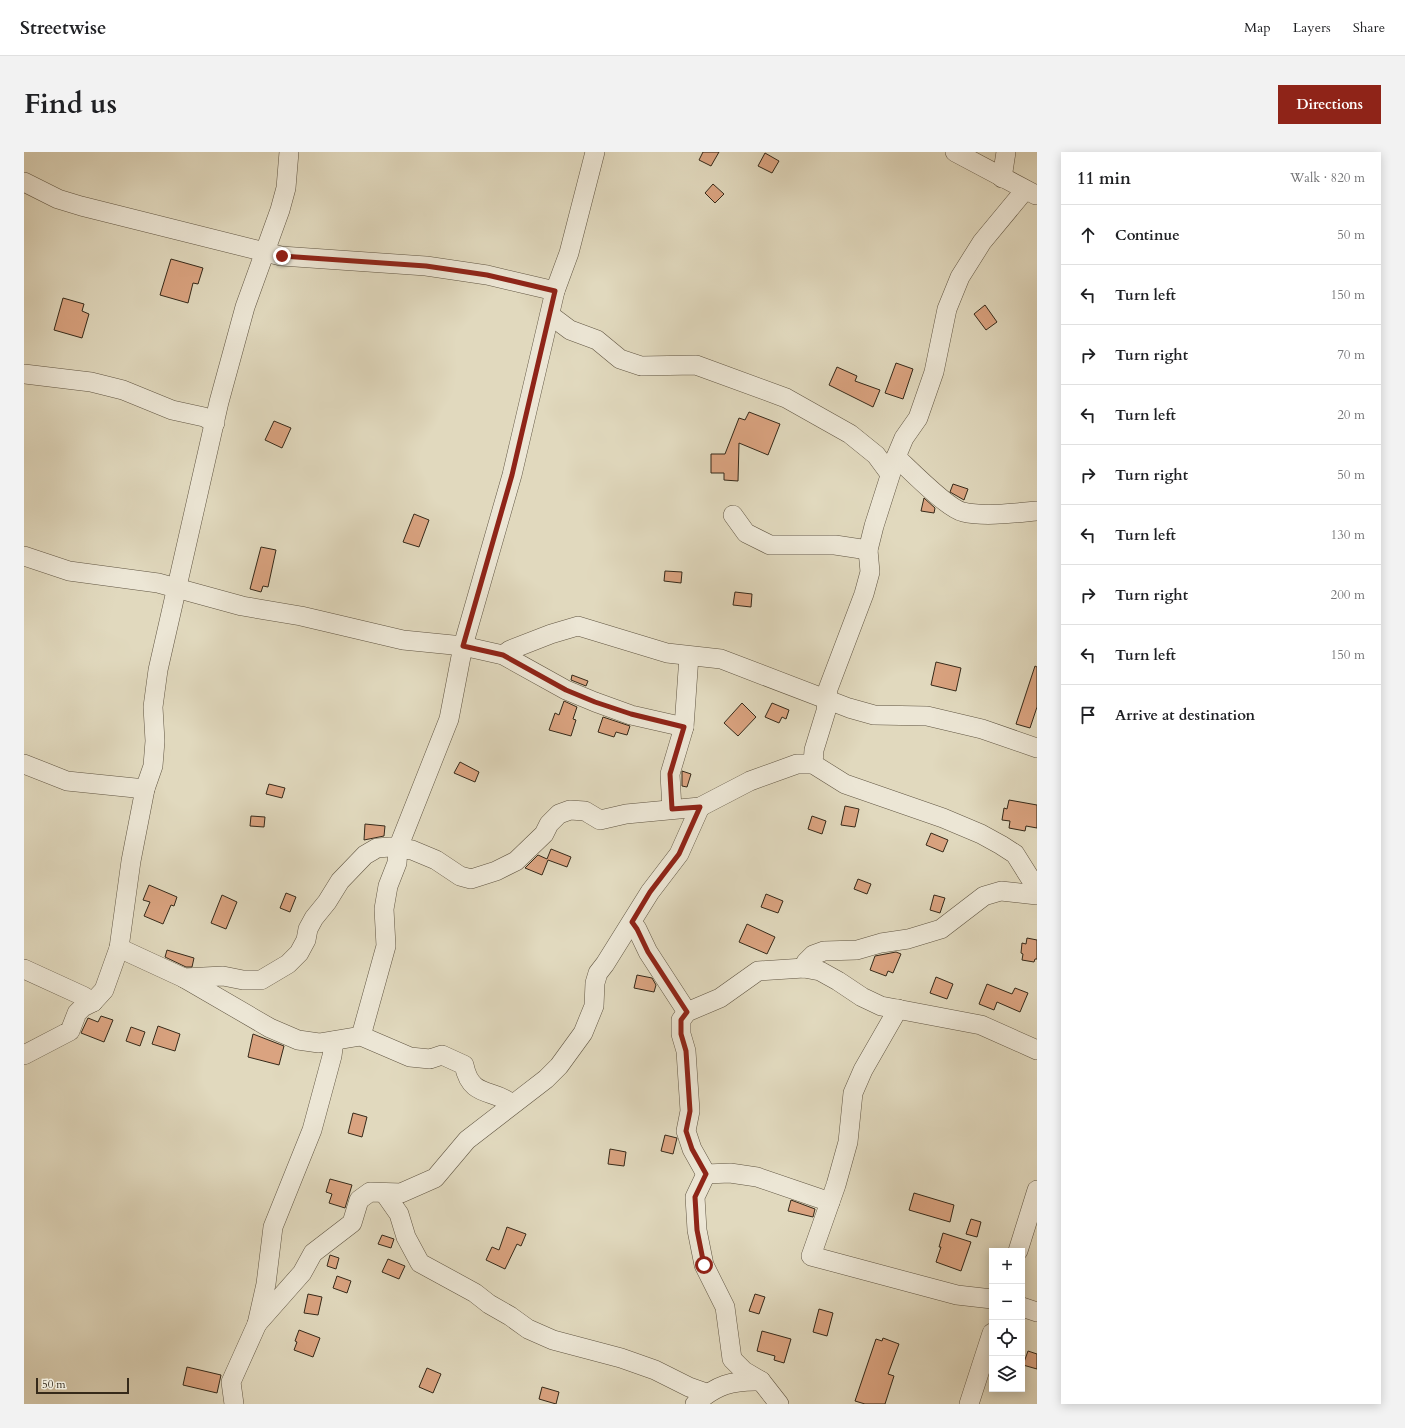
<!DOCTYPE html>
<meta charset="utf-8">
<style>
:root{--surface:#fff;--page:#f2f2f2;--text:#202124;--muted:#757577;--line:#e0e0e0;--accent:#8f2418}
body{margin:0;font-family:Cardo,serif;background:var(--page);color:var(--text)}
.controls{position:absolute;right:12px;bottom:12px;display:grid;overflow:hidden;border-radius:0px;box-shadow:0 2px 10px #0003}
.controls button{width:36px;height:36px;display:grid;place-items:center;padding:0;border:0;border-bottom:1px solid var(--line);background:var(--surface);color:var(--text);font:20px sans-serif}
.scale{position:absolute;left:12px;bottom:10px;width:93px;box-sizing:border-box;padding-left:4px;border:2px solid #352919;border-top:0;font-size:11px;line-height:14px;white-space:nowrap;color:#352919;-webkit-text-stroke:3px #ece6d5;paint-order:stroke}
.stop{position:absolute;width:12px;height:12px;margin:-9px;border:3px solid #8f2418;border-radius:50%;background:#fff}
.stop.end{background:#8f2418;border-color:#fff;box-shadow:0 1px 4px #0008}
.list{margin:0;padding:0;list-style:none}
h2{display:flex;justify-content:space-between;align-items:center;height:52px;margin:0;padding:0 16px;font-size:17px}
h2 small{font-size:13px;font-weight:400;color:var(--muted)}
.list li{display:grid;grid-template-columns:26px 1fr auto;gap:12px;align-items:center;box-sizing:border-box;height:60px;padding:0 16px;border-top:1px solid var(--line)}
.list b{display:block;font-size:15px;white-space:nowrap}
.list em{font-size:13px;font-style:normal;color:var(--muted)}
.icon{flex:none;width:22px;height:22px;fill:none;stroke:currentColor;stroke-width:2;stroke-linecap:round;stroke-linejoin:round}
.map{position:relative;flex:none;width:1013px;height:1252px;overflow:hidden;border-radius:0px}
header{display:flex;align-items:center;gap:24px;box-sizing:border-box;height:56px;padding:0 20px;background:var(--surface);border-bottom:1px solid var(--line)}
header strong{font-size:19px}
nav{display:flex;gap:22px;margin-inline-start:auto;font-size:14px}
.intro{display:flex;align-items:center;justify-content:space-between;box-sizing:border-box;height:96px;padding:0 24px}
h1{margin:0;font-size:28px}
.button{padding:10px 18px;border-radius:0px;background:var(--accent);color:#fff;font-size:14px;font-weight:700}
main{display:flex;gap:24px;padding:0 24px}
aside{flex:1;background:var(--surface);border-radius:0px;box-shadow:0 2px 10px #0003}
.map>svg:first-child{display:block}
</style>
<header>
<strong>Streetwise</strong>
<nav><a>Map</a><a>Layers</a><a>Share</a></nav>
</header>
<div class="intro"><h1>Find us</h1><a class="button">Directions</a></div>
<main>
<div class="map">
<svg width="1013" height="1252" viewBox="0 0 1013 1252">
<rect width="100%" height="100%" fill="#e1d9be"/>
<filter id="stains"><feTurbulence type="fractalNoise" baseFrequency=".005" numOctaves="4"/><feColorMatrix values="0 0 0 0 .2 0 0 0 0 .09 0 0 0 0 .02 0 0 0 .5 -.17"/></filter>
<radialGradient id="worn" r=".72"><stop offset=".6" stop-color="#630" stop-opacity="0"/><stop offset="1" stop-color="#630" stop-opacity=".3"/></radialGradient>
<!-- building -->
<g fill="#daa380" stroke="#352919">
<polygon points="679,0 695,0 687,14 675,8"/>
<polygon points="741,1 755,9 748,21 734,14"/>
<polygon points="689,32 700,42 691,51 681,41"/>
<polygon points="147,107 179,116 174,132 169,131 164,151 136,143"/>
<polygon points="39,146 60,152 58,159 65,162 58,186 30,178"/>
<polygon points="961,153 973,170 962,178 950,162"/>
<polygon points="872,211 889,217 879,247 861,241"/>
<polygon points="813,215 833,224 831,229 856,238 849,255 805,233"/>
<polygon points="725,260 756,272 744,303 715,291 714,329 700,328 700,321 687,321 687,302 701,302 715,266 721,268"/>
<polygon points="250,269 267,276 258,296 241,288"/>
<polygon points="929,332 944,337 940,348 926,340"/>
<polygon points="900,346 911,356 910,361 897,359"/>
<polygon points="390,362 405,368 395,395 379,390"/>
<polygon points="237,395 252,398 244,435 239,434 237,440 226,437"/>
<polygon points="641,419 658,420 657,431 640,429"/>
<polygon points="711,440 728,442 727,455 709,453"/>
<polygon points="912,510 937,516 932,539 907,533"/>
<polygon points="1011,514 1013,515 1013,555 1006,576 992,572"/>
<polygon points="548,523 564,529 562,534 547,528"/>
<polygon points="540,549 553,555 549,567 552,568 547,584 525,578 531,561 535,563"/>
<polygon points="718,551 732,565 714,584 700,571"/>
<polygon points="748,551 765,558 762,567 758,565 755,571 741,565"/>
<polygon points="579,565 606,574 603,583 592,580 590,585 574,580"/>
<polygon points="436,610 455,620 451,630 430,621"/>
<polygon points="658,619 667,622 663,635 658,634"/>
<polygon points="245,632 261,636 258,646 242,642"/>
<polygon points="985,648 1013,653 1013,676 1002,674 1001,679 985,676 986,669 978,668 980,656 983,657"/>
<polygon points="821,654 835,657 831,675 817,673"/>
<polygon points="227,664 241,665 240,675 226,674"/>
<polygon points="788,664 802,669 798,682 784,677"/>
<polygon points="341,672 361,674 360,684 340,688"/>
<polygon points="907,681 924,688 919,700 902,693"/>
<polygon points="527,697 547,705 543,715 524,708 518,723 501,716 514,703 523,707"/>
<polygon points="834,727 847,732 843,742 830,737"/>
<polygon points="125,733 153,745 150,754 147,753 139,772 120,764 126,750 119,748"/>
<polygon points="262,741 272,745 266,760 256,756"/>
<polygon points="742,742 759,749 754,761 737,755"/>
<polygon points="198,743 213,750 202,777 187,771"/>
<polygon points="910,743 921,746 916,761 906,758"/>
<polygon points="723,772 751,785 743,802 715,790"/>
<polygon points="1003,786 1013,788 1013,807 1011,807 1010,810 998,808 999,802 997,801 998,791 1002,792"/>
<polygon points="143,798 170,806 168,815 162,815 141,805"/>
<polygon points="872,800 877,802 869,821 864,819 862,824 846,818 851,804"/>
<polygon points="613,823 628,826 632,833 630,840 610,836"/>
<polygon points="912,825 929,832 923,847 906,841"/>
<polygon points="963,832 988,842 991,836 1004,841 996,860 973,850 970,858 955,852"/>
<polygon points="77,864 89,868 80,890 57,881 64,866 74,870"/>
<polygon points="134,874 156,882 151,899 128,892"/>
<polygon points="107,875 121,880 116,894 102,889"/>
<polygon points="229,882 260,894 255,913 224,905"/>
<polygon points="329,961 343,965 338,985 324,981"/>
<polygon points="641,983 653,986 649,1002 637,999"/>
<polygon points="586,997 602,1000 600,1014 584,1012"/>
<polygon points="306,1027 328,1033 321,1056 305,1051 308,1042 302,1040"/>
<polygon points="890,1041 930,1053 926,1070 885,1058"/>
<polygon points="767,1048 791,1057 789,1065 764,1059"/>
<polygon points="947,1067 957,1070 953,1085 942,1082"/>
<polygon points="483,1075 502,1082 497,1094 493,1092 481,1117 462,1108 468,1095 475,1098"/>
<polygon points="919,1081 947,1090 937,1119 912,1110 917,1095 915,1095"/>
<polygon points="358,1083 370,1087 367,1096 354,1092"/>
<polygon points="306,1103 315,1106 312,1117 303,1114"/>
<polygon points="364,1107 381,1114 375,1127 358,1120"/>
<polygon points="313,1124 327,1129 323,1141 309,1136"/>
<polygon points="284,1142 298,1145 294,1163 280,1161"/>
<polygon points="731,1142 741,1145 735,1162 725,1159"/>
<polygon points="795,1157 809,1161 803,1184 789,1180"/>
<polygon points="275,1178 296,1186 289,1205 270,1198 273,1190 271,1189"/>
<polygon points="738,1179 767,1187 760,1211 750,1208 751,1204 733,1199"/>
<polygon points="859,1186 875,1192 864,1222 870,1224 861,1252 841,1252 831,1249 852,1187 858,1189"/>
<polygon points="1004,1199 1013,1202 1013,1217 999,1213"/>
<polygon points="163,1215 197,1223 193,1241 159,1233"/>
<polygon points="403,1216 417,1222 409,1241 395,1235"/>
<polygon points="518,1235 535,1240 532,1252 515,1247"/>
</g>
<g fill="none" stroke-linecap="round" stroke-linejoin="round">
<defs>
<g id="minor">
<polyline points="931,0 1012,43"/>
<polyline points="978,26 982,0"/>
<polyline points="0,30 34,47 57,54 257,104 402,114 463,123 531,139"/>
<polyline points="526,163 546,178 573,188 596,207 617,214 672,213 762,246 826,282 852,303 866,322"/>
<polyline points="0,222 67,230 99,238 148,258 180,265 191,271"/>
<path d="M872,305C885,317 924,357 939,360C960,365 991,361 1013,359"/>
<polyline points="709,363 722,381 746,393 811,393 844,398"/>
<polyline points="0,404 45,419 134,431 218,454 277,464 379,488 439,494 488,323 531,139 545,101 571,0"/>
<polyline points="479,503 486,498 527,482 554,474 643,501 697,507 825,556 850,563 903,564 958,577 1013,596"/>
<polyline points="0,612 43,629 121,637"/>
<polyline points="789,612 790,598 802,559 804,537 840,442 846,420 844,398 850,374 872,305 880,286 894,266 910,220 923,157 936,125 958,90 1001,38"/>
<polyline points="648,657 646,622 660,575 665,504"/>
<polyline points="608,770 613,777 624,800 663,860"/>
<polyline points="95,796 160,826 199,824 219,828 237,828 264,812 275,801 282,788 284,777 290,766 303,750 316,729 341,703 353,696 366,695 388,698 412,708 436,724 447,727 472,719 492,709 520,682 525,672 535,662 546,658 561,659 576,668 602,662 676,655 726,629 773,612 789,612 821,632 919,666 957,682 977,693 991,702 1013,737"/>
<polyline points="780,816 782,810 789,803 800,799 833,798 857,791 884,787 917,777 960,744 977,739 1013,743"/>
<polyline points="0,817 59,844 69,850"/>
<path d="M160,826L246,876L274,888L295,891L337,884L386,905L406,907L418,903L440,913C447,947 469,936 488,952"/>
<polyline points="874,857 839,918 829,941 824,990 812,1033 787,1104 933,1143 968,1147"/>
<polyline points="337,884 362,794 360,757 364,734 373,711 374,696 425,567 439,494 479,503 542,538 571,550 607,563 660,575"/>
<polyline points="0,903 46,879 53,861 59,855 69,850 80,838 95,796 107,709 121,637 129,614 131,589 129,555 134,518 195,250 221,155 256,58 262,36 265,0"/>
<polyline points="682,1022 668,997 662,979 666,959 662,899 657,882 657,868 663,860 696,846 734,819 780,816 796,819 814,829 838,845 857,854 957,873 1013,898"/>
<polyline points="682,1022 671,1045 673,1078 680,1113 701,1155 708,1207 720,1219 737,1229 755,1252"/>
<polyline points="682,1022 706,1021 733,1025 806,1050"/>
<polyline points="361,1042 375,1062 382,1085 396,1111 451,1141 465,1152 486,1164 504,1177 529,1188 597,1206 631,1218 665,1235 682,1241"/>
<polyline points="994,1099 1013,1038"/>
<polyline points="998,1155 1013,1160"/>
<polyline points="233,1172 278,1121 289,1101 328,1071 335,1048 346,1040 377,1041 411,1026 443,988 522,927 535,914 559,881 570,854 571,831 574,821 581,812 626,740 655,702 676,655"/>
<polyline points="210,1252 207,1230 233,1172 242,1132 249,1075 288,978 308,904 310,889"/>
<path d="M671,1252C692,1233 708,1228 737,1229"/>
<polyline points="945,1252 968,1181"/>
</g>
</defs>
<!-- minor casing -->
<use href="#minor" stroke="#605542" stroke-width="20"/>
<!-- minor -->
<use href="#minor" stroke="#ece6d5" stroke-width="19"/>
</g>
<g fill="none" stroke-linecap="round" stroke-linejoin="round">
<!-- route -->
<polyline stroke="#8f2418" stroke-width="5" points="258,104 402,114 463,123 531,139 488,323 439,494 479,503 542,538 571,550 607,562 660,575 646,622 648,657 676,655 655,702 626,740 608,770 613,777 624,800 663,860 657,868 657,882 662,899 666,959 662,979 668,997 682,1022 671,1045 673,1078 680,1113"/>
</g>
<rect width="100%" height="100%" filter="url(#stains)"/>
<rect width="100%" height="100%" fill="url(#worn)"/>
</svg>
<div class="controls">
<button>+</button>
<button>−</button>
<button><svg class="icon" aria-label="locate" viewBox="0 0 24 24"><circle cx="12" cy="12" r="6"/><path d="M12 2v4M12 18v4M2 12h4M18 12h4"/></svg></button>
<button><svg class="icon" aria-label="layers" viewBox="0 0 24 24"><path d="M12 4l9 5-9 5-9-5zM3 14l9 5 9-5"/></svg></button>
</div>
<div class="scale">50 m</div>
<div class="stop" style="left:680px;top:1113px"></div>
<div class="stop end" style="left:258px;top:104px"></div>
</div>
<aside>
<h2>11 min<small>Walk · 820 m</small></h2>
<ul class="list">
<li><svg class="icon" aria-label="ahead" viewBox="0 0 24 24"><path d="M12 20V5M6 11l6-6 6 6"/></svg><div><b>Continue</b></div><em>50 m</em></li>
<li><svg class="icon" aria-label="left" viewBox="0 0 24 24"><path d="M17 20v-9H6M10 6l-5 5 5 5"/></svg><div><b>Turn left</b></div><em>150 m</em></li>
<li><svg class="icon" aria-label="right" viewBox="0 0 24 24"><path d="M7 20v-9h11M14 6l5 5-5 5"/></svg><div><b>Turn right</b></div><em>70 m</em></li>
<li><svg class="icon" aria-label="left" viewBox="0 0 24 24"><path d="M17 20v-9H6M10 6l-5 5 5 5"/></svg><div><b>Turn left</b></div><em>20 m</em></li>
<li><svg class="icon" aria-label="right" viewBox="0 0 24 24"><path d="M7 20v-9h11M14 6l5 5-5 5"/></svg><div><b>Turn right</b></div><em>50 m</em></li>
<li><svg class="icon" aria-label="left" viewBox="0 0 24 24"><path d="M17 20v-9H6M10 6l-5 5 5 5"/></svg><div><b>Turn left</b></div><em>130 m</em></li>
<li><svg class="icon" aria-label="right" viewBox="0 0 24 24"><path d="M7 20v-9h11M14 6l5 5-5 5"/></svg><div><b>Turn right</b></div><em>200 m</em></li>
<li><svg class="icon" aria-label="left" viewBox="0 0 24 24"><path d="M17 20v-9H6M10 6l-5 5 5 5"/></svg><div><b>Turn left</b></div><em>150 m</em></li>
<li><svg class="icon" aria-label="arrive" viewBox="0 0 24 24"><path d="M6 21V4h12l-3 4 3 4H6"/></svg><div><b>Arrive at destination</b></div></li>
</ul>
</aside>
</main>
